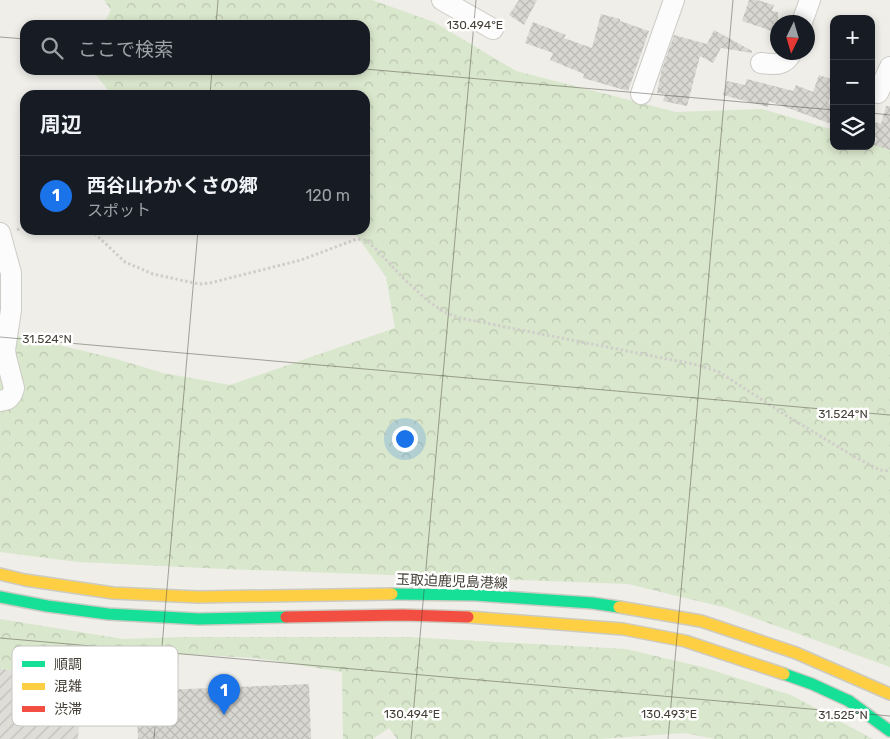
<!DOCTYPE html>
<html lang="ja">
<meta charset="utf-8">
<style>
:root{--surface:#171b24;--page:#242831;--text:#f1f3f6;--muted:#9ea1a6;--line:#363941;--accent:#1a73e8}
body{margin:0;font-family:Rubik,"Noto Sans JP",sans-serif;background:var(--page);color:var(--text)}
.controls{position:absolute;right:15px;top:15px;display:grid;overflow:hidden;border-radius:10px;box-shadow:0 2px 8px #0003}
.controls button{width:45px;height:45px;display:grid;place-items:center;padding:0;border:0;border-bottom:1px solid var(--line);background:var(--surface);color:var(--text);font:25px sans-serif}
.compass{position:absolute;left:770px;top:15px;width:45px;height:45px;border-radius:50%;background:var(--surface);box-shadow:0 2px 8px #0003;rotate:185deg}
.you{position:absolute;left:404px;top:438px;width:18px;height:18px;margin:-12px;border:4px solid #fff;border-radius:50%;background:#1a73e8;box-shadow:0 0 0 8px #1a73e833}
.badge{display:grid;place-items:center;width:32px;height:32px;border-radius:50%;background:var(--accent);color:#fff;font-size:16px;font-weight:700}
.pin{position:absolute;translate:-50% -41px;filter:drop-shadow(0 1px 2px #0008)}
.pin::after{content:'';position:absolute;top:26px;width:18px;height:15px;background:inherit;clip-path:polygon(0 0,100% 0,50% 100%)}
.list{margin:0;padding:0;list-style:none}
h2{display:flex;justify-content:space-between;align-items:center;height:65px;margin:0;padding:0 20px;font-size:21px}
h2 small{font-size:16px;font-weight:400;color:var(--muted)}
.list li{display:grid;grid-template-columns:32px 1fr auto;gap:15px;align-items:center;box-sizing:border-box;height:80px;padding:0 20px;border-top:1px solid var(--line)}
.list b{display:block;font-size:19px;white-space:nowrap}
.list p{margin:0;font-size:16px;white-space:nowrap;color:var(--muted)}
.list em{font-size:16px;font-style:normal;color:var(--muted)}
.icon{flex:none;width:28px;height:28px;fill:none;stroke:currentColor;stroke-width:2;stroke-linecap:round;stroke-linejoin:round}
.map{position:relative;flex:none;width:890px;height:739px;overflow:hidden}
.search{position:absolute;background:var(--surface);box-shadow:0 2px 8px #0003;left:20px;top:20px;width:350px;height:55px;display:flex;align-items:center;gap:12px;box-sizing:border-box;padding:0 18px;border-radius:15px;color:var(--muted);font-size:19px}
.panel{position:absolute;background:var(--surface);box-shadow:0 2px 8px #0003;left:20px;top:90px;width:350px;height:145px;border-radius:15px}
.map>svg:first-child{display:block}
</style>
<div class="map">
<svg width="890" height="739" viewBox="0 0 890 739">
<defs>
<pattern id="industrial-furrows" width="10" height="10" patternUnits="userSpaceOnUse" patternTransform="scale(1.25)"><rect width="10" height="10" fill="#dfddd8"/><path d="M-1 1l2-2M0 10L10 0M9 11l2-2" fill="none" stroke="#c1bfba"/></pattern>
<pattern id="forest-crowns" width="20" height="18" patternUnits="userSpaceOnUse" patternTransform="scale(1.25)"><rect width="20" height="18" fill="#d9e7cc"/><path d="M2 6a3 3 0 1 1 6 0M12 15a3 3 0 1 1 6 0" fill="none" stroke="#bbc7b0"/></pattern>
<pattern id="building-cross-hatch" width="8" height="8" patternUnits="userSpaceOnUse" patternTransform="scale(1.25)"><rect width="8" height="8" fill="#d9d7d2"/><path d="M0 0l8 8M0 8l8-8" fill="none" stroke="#bbbab5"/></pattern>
</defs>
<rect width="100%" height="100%" fill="#efeee9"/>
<!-- industrial -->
<polygon fill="url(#industrial-furrows)" points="0,668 34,676 83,679 78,739 0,739"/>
<!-- forest -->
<g fill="url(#forest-crowns)">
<polygon points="104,0 372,0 434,22 516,71 676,112 762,109 834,130 834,146 871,146 871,142 890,147 890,667 727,608 628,584 225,569 78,562 0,552 0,334 25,337 113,358 163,373 230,385 395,328 386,277 353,230 365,230 365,95 112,95 92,70 365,70 365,25 103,25 111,10"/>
<polygon points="0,619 123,639 185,637 407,637 626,649 702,667 791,695 873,739 715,739 685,733 599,739 397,739 389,728 373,739 343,739 342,672 256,658 180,654 164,684 34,676 0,668"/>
</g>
<!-- building -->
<g fill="url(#building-cross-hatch)">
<polygon points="519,0 537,0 524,25 509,15"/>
<polygon points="749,0 757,0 774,5 772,11 778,12 778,33 742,21"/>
<polygon points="601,14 620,19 620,21 649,31 628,91 583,78 584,74 550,60 553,53 525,43 533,22 566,35 564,38 592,48"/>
<polygon points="714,30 752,51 752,53 721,48 713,63 700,56 687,106 663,101 665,94 657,93 661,72 674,35 707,44"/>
<polygon points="819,75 834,80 834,88 828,103 834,106 834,125 769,101 768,107 723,95 727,81 745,85 747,79 793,91 796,85 813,92"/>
<polygon points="886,106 890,106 890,150 874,145 877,138 871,136 875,122 881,124"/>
<polygon points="309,684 311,739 138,739 136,691"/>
</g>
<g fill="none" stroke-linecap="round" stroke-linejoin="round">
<defs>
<g id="street">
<polyline points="442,0 493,29"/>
<polyline points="802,22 810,0"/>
<path d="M761,63C775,65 785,66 792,52"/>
<polyline points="878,93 890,67"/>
<polyline points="641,94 674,0"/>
<polyline points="0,233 11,273 11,310 5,350 6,357 14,388 12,394 8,399 0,401"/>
</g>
<g id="fast">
<polyline points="392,594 475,595 592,603 619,607"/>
<polyline points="0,597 47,606 108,614 199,619 286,617"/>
<polyline points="784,674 812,684 849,701"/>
<polyline points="849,701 890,731"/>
</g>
<g id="slow">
<polyline points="0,574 25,580 113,593 198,597 392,594"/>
<polyline points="619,607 701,621 796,653 890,694"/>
<polyline points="468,617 623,629 685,641 784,674"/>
</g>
<polyline id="jam" points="286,617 403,615 468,617"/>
</defs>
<!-- street casing -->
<use href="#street" stroke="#cdccc7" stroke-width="22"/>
<!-- fast casing -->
<use href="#fast" stroke="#cdcbc1" stroke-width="14"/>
<!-- slow casing -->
<use href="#slow" stroke="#cdcbc1" stroke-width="14"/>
<!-- jam casing -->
<use href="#jam" stroke="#cdcbc1" stroke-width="14"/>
<!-- path -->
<g stroke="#d0cecb" stroke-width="3" stroke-dasharray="2.5 2.5" stroke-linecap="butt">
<polyline points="17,230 25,226"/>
<polyline points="91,230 125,262 153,274 199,284 210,283 301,260 357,239 365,240 375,248 404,279 428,301 444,312 460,318 698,365 719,372 787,416 855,457 880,470 890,471"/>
</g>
<!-- street -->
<use href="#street" stroke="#fdfcfc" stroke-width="20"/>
<!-- fast -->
<use href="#fast" stroke="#16e098" stroke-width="11"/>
<!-- slow -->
<use href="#slow" stroke="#ffcf43" stroke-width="11"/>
<!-- jam -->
<use href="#jam" stroke="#f24e42" stroke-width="11"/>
</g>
<!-- ticks -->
<path fill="none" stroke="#444037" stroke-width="1" stroke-opacity="0.45" d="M216,25L218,0M0,37L25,39M365,69L834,110M210,95L212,70M871,113L890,115M0,337L890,415M0,638L890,716M154,739L198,230M411,739L476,0M668,739L733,0"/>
<g text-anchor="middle" stroke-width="5" stroke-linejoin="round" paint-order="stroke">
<!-- street labels -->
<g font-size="14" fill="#444037" stroke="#fff">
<text transform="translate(452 581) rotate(2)" y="5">玉取迫鹿児島港線</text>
</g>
</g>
<!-- legend -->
<rect x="12" y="646" width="166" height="80" rx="8" fill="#fff" stroke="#c7c6c3" stroke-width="1"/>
<rect x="22" y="661" width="23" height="6" fill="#16e098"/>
<rect x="22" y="683" width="23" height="7" fill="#ffcf43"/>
<rect x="22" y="706" width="23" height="6" fill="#f24e42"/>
<g font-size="14" fill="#444037">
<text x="54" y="669">順調</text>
<text x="54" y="691">混雑</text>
<text x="54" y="714">渋滞</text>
</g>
<g font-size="12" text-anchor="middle" fill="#444037" stroke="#fff" stroke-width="5" stroke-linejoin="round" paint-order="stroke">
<text x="475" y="29">130.494°E</text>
<text x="47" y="343">31.524°N</text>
<text x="843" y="418">31.524°N</text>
<text x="412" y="718">130.494°E</text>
<text x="669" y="718">130.493°E</text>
<text x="843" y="719">31.525°N</text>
</g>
</svg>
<div class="controls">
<button>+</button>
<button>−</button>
<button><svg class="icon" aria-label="layers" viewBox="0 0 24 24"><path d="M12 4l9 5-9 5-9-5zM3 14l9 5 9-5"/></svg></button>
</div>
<svg class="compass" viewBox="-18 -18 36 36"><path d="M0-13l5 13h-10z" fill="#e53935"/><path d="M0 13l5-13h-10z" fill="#9ea1a6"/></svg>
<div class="you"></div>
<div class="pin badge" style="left:224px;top:715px">1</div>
<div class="search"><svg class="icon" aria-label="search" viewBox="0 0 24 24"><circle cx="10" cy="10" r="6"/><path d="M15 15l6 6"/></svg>ここで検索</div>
<section class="panel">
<h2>周辺<small></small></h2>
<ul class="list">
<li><span class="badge">1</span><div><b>西谷山わかくさの郷</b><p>スポット</p></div><em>120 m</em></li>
</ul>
</section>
</div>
